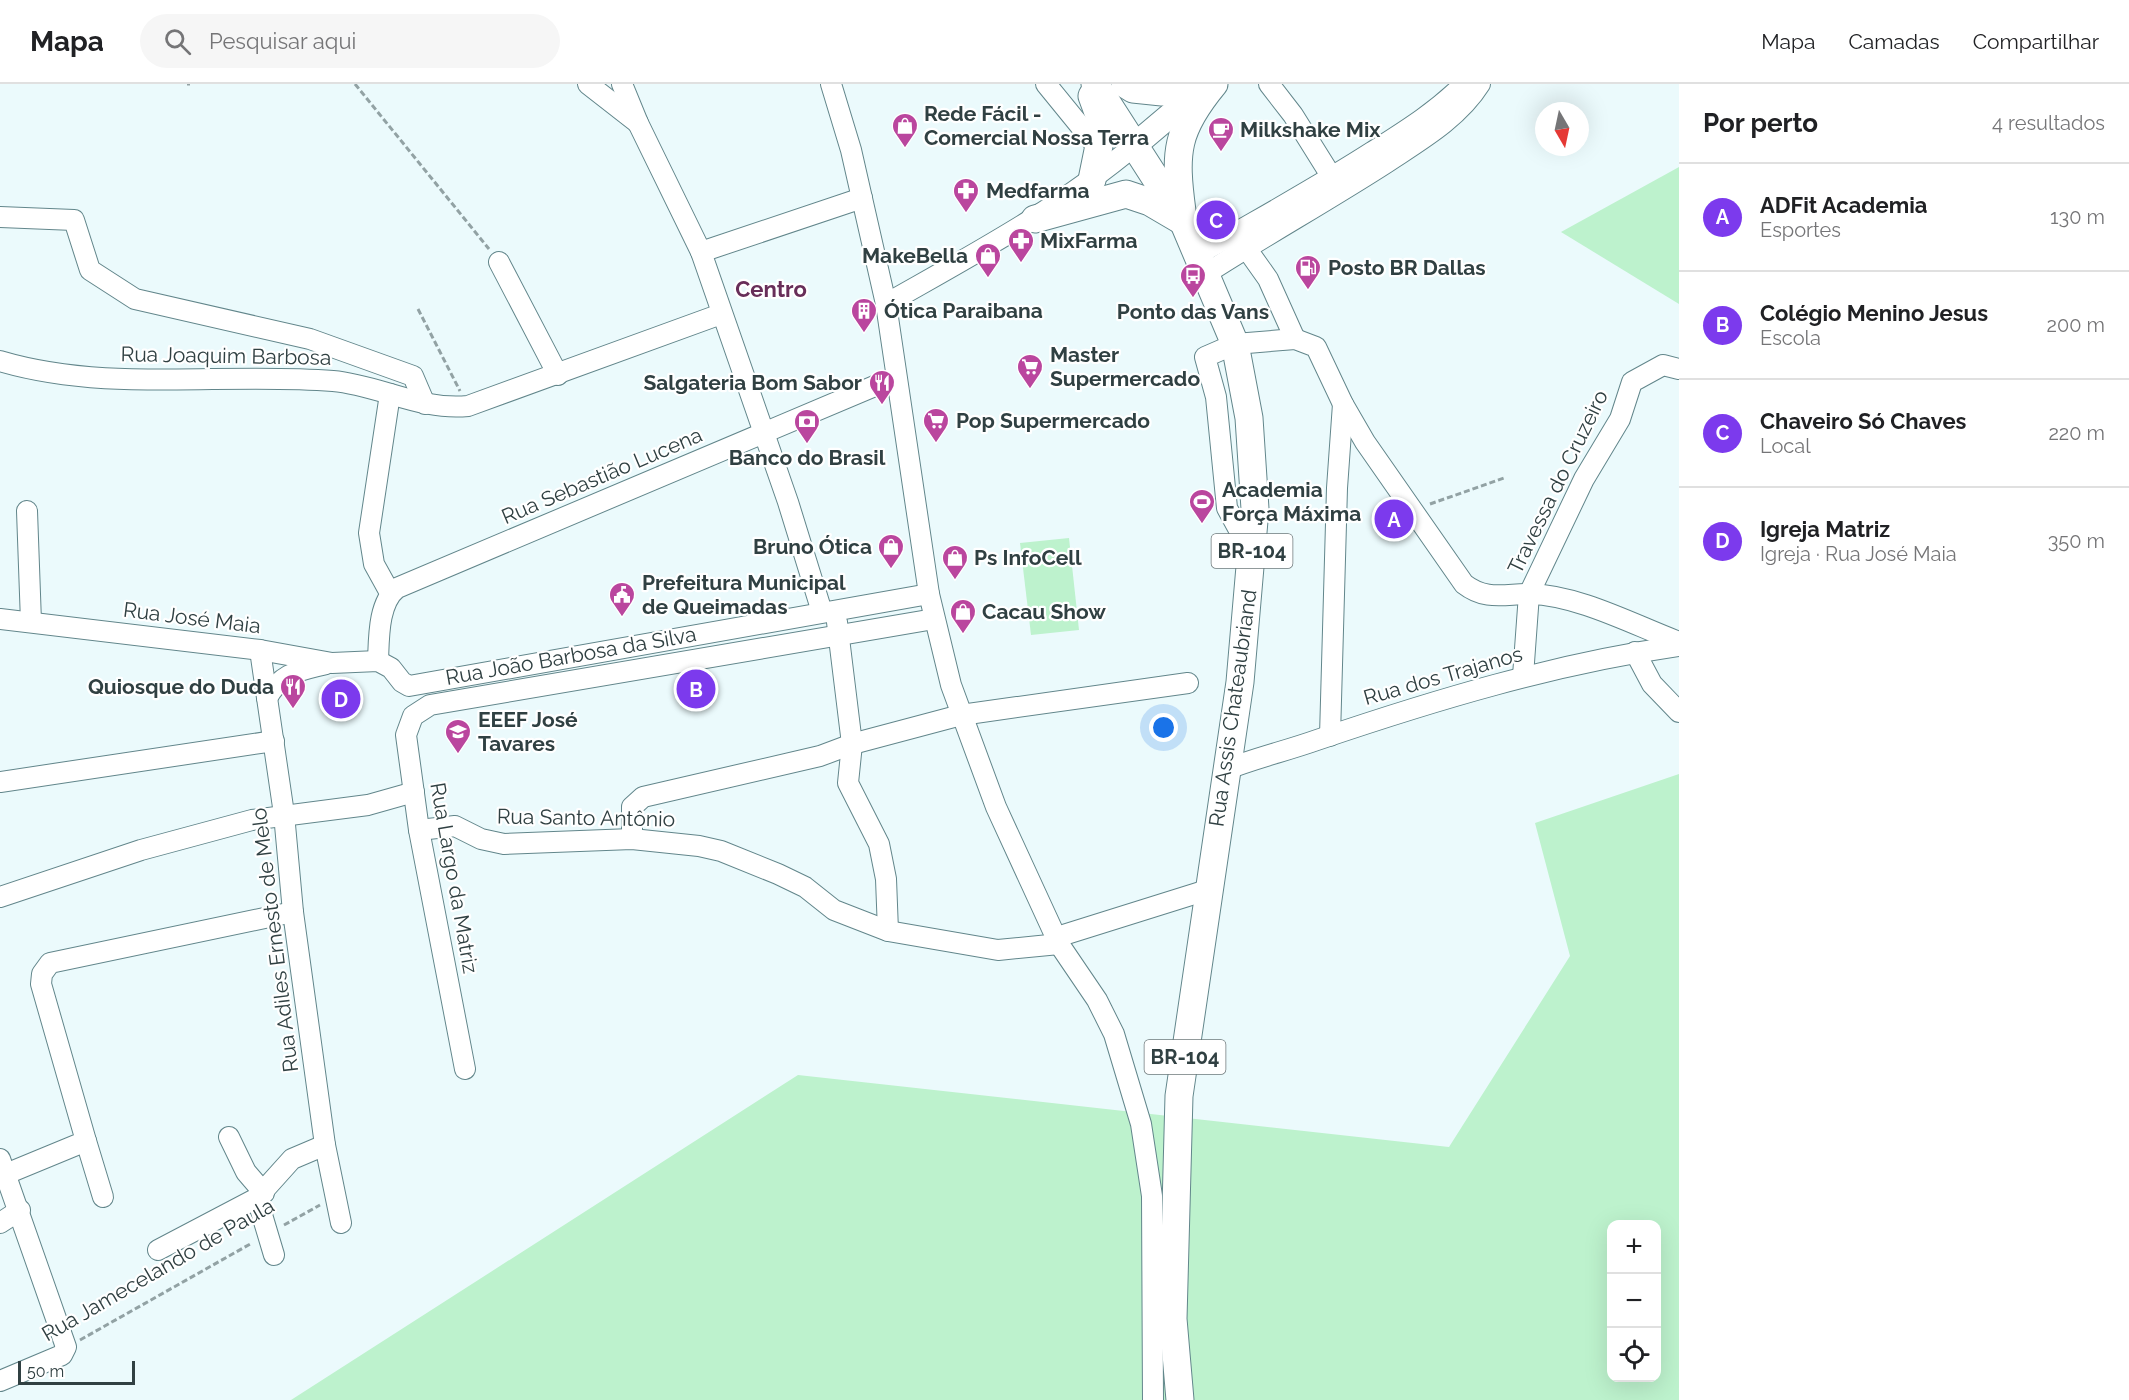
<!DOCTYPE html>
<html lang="pt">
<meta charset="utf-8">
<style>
:root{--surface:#fff;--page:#f6f6f6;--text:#202124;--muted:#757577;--line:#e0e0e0;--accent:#7c3aed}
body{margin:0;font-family:Raleway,sans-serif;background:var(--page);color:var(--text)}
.controls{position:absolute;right:18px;bottom:18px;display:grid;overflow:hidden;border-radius:12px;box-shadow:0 6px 24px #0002}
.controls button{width:54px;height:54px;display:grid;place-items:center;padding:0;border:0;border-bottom:2px solid var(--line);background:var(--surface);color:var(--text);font:30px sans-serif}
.compass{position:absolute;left:1535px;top:18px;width:54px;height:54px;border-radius:50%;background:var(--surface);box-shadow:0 6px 24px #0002;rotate:171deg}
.scale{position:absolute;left:18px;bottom:15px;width:117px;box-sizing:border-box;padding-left:6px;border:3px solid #304042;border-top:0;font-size:16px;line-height:21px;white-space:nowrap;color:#304042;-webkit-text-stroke:4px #fff;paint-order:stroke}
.you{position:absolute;left:1164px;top:644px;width:21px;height:21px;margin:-15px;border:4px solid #fff;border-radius:50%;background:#1a73e8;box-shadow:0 0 0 9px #1a73e833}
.badge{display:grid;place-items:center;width:39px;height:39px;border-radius:50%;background:var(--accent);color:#fff;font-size:20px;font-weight:700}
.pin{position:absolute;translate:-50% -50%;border:3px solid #fff;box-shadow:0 2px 6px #0006}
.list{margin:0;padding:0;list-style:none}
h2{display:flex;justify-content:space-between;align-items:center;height:78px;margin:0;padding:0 24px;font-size:26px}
h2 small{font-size:20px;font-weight:400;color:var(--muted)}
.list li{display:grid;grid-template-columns:39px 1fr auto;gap:18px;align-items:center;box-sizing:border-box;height:108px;padding:0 24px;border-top:2px solid var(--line)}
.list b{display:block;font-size:22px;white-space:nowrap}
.list p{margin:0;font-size:20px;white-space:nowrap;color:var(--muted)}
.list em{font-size:20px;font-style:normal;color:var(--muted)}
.icon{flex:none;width:33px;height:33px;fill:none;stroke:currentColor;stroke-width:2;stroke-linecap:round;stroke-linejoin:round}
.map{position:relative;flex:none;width:1679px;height:1316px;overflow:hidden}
header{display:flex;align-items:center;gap:36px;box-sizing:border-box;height:84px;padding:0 30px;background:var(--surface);border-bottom:2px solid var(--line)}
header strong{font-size:28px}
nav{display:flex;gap:33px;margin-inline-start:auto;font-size:21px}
.search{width:420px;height:54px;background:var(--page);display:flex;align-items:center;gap:15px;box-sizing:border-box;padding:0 21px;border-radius:33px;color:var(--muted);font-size:22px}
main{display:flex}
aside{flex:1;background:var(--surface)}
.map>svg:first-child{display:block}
</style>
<header>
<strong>Mapa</strong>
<div class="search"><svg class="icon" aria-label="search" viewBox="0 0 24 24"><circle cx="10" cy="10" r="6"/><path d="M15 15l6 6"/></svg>Pesquisar aqui</div>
<nav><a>Mapa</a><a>Camadas</a><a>Compartilhar</a></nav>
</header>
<main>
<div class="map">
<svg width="1679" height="1316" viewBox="0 0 1679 1316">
<rect width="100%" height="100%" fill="#ebfafc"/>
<!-- green -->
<g fill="#bdf2cd" fill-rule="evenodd">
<polygon points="1679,83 1679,220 1561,148"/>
<polygon points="1069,454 1079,546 1031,551 1020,459"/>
<path d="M1679,690V1316H291L798,991L1449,1063L1570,872L1535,739ZM1612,1140H1656V1294H1612Z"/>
</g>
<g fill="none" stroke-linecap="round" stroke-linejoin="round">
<defs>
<g id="minor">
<polyline points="588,0 638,39"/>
<polyline points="622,0 638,39 701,168 788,418 822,528"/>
<polyline points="831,0 851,66 886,220 929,510 951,601 996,723 1059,860 1097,916 1114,950 1141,1040 1152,1112 1153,1316"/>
<polyline points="1046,0 1099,65"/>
<polyline points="1269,0 1293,31 1338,103"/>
<polyline points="0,133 74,136 90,186 135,215 310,255 413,292 425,320"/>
<polyline points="1246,164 1268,195 1295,255"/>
<polyline points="701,168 862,114"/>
<path d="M1199,170C1257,136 1316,104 1372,68C1405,47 1436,28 1464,0"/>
<polyline points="499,178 558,291"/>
<path d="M1207,189C1266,151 1327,117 1386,79C1419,57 1458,35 1480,0"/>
<path d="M886,220C972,171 1059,125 1135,61"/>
<path d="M0,277C108,309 223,288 333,297C379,301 421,327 468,322L721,230"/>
<polyline points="390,310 369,449 374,480 390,509"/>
<polyline points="27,427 31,538"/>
<path d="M1252,470L1227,424L1216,313L1205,273L1235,260L1295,255L1316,263L1343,320L1365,358L1464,500C1486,517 1504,510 1530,510C1578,511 1634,541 1679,558"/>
<polyline points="0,535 260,566 332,579 378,577 391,584 402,598 409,602 929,510"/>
<polyline points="837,538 852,660 848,699 879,760 886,795 888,847"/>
<polyline points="260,566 284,730 293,828 325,1061 341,1139"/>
<polyline points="1635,568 1652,600 1679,628"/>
<path d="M378,577C379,554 378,519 397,504L896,293"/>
<polyline points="1523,592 1529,510 1584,395 1620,335 1632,298 1663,281 1679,285"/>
<path d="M267,614C282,588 299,587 326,580"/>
<polyline points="1330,652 1337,404 1343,320"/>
<path d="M1225,686C1255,674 1286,667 1317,656C1435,616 1554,580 1679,562"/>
<polyline points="0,698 274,657"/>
<polyline points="419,746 455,742 481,755 504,760 632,755 699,762 721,767 778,790 805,803 834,826 888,847 998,866 1059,860"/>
<polyline points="632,755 632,723 643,713 820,672 852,660 961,631 1188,599"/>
<polyline points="0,813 141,766 252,736 368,721 414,708"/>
<polyline points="1057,853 1207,806"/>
<polyline points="465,985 419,746 406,651 413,632 430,621 934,535"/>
<polyline points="229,1053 246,1088 264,1109"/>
<polyline points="86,1057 103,1113"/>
<polyline points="0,1075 66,1263 62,1271 0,1297"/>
<polyline points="6,1090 86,1057 41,900 42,890 50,879 293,828"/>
<polyline points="257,1114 274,1171"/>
<polyline points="0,1139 20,1126"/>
<polyline points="158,1166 257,1114 292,1075 325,1061"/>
</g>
<polyline id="major" points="1135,61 1206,1"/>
<g id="highway">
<polyline points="1095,0 1183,137 1235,260 1249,334 1255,425 1240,598 1179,1012 1173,1235 1180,1316"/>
<polyline points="1125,0 1133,5 1162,8 1181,0"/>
<polyline points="1092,12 1103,42 1092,96"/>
<path d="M1182,127C1174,68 1176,46 1214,0"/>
<polyline points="1035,135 1126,110 1150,118 1179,135"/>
</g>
</defs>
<!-- minor casing -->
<use href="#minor" stroke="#62868b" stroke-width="22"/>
<!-- major casing -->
<use href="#major" stroke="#62868b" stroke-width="26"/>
<!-- highway casing -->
<use href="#highway" stroke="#62868b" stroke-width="29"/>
<!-- path -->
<g stroke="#92a2a4" stroke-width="3" stroke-dasharray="6 3" stroke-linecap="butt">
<polyline points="187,0 190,0"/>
<polyline points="355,0 489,165"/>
<polyline points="418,225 460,307"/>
<polyline points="1430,420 1504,394"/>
<polyline points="284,1141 320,1121"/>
<polyline points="80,1256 252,1159"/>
</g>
<!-- minor -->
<use href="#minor" stroke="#fff" stroke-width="20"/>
<!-- major -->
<use href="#major" stroke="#fff" stroke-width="24"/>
<!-- highway -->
<use href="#highway" stroke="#fff" stroke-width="27"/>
</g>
<!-- icons -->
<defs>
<symbol id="shop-pin" viewBox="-11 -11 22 30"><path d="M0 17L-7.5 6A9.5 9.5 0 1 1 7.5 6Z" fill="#ba469e" stroke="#fff"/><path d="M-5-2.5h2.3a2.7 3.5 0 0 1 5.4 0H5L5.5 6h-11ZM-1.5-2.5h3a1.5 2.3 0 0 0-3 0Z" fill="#fff"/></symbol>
<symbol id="cafe-pin" viewBox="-11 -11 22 30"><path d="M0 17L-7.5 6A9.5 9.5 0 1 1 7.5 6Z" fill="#ba469e" stroke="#fff"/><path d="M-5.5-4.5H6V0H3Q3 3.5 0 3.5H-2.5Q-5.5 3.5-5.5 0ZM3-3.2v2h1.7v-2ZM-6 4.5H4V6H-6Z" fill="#fff"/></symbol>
<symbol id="pharmacy-pin" viewBox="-11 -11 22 30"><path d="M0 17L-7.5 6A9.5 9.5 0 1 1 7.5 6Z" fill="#ba469e" stroke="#fff"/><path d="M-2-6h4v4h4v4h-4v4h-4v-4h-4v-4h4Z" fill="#fff"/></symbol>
<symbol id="fuel-pin" viewBox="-11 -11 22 30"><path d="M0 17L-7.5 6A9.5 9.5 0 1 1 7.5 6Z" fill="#ba469e" stroke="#fff"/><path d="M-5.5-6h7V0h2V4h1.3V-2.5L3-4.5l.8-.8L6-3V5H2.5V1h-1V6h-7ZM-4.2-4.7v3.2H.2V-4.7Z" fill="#fff"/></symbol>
<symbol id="bus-pin" viewBox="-11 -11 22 30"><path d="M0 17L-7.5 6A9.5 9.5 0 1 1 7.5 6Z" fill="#ba469e" stroke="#fff"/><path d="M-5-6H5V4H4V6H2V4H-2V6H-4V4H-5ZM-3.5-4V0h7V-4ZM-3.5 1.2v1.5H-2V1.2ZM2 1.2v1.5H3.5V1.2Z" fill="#fff"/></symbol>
<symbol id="building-pin" viewBox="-11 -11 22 30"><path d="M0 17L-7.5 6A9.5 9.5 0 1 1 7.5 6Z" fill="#ba469e" stroke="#fff"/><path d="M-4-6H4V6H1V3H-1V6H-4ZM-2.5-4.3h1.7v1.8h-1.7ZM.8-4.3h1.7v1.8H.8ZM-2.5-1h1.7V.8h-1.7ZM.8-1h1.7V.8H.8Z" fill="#fff"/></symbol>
<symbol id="supermarket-pin" viewBox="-11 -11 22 30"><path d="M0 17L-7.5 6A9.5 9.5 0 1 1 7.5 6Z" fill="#ba469e" stroke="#fff"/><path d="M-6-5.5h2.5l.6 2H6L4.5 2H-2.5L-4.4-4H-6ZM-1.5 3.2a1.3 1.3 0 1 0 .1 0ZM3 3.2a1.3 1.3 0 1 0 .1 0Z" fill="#fff"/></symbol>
<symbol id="restaurant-pin" viewBox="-11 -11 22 30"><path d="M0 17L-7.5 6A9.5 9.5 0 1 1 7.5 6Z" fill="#ba469e" stroke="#fff"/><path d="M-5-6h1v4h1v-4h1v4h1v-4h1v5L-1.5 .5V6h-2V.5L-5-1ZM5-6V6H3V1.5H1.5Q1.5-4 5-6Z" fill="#fff"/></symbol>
<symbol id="bank-pin" viewBox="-11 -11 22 30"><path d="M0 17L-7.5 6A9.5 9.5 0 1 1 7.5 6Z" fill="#ba469e" stroke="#fff"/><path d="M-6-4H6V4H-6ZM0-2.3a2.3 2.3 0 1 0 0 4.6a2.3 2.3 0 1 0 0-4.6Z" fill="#fff"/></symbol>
<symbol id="stadium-pin" viewBox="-11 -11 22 30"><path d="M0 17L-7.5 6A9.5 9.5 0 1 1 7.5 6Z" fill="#ba469e" stroke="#fff"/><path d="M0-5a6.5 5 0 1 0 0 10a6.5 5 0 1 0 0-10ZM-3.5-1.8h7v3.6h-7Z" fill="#fff"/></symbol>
<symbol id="civic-pin" viewBox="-11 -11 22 30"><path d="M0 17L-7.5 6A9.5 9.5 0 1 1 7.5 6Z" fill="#ba469e" stroke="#fff"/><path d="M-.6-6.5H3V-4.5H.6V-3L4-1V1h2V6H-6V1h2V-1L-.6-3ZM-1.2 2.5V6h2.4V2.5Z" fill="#fff"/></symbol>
<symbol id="school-pin" viewBox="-11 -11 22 30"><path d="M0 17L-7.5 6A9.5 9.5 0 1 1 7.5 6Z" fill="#ba469e" stroke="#fff"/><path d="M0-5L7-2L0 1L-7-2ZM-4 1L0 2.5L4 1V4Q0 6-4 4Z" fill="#fff"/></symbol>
</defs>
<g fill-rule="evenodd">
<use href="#shop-pin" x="890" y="27" width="30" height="40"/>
<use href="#cafe-pin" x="1206" y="31" width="30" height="40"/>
<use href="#pharmacy-pin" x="951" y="92" width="30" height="40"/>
<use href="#pharmacy-pin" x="1006" y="142" width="30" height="40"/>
<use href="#shop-pin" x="973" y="157" width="30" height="40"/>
<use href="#fuel-pin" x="1293" y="169" width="30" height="40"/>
<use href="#bus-pin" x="1178" y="177" width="30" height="40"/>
<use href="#building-pin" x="849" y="212" width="30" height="40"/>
<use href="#supermarket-pin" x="1015" y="268" width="30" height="40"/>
<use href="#restaurant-pin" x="867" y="284" width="30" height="40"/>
<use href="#supermarket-pin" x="921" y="322" width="30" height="40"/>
<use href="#bank-pin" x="792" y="323" width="30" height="40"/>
<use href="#stadium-pin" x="1187" y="403" width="30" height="40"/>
<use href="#shop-pin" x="876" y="448" width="30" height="40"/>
<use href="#shop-pin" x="940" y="459" width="30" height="40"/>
<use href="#civic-pin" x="607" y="496" width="30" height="40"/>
<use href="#shop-pin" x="948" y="513" width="30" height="40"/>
<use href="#restaurant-pin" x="278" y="588" width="30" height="40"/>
<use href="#school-pin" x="443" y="633" width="30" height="40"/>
</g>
<g text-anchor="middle" stroke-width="4.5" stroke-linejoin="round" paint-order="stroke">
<!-- shield labels -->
<g fill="#fff" stroke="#6e797b" stroke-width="1.5">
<rect x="1211.5" y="450" width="81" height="34" rx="4.5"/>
<rect x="1144.5" y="956" width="81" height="34" rx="4.5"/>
</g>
<g font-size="20" font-weight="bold" fill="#304042">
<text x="1252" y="474">BR-104</text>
<text x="1185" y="980">BR-104</text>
</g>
<!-- poi labels -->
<g font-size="21" font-weight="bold" fill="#304042" stroke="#fff" text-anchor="start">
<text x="924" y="37">Rede Fácil -<tspan x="924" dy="24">Comercial Nossa Terra</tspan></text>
<text x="1240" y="53">Milkshake Mix</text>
<text x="986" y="114">Medfarma</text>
<text x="1040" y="164">MixFarma</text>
<text x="968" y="179" text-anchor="end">MakeBella</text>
<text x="1328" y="191">Posto BR Dallas</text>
<text x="884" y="234">Ótica Paraibana</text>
<text x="1193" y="235" text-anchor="middle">Ponto das Vans</text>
<text x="1050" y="278">Master<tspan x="1050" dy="24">Supermercado</tspan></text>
<text x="862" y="306" text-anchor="end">Salgateria Bom Sabor</text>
<text x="956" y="344">Pop Supermercado</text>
<text x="807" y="381" text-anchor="middle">Banco do Brasil</text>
<text x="1222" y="413">Academia<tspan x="1222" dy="24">Força Máxima</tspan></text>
<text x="872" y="470" text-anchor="end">Bruno Ótica</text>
<text x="974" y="481">Ps InfoCell</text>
<text x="642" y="506">Prefeitura Municipal<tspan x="642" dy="24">de Queimadas</tspan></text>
<text x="982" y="535">Cacau Show</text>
<text x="274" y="610" text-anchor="end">Quiosque do Duda</text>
<text x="478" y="643">EEEF José<tspan x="478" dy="24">Tavares</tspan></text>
</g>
<!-- street labels -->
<g font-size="21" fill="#304042" stroke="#fff">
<text transform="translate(226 272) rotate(1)" y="7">Rua Joaquim Barbosa</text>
<text transform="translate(602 392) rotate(-23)" y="7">Rua Sebastião Lucena</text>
<text transform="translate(1558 398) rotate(-64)" y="7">Travessa do Cruzeiro</text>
<text transform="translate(192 534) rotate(7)" y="7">Rua José Maia</text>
<text transform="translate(571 572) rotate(-10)" y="7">Rua João Barbosa da Silva</text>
<text transform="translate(1443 592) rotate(-16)" y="7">Rua dos Trajanos</text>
<text transform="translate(1233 624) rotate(-82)" y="7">Rua Assis Chateaubriand</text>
<text transform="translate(586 734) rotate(1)" y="7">Rua Santo Antônio</text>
<text transform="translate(454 794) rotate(80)" y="7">Rua Largo da Matriz</text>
<text transform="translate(275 856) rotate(-97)" y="7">Rua Adiles Ernesto de Melo</text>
<text transform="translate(158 1186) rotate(-30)" y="7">Rua Jamecelando de Paula</text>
</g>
<!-- neighbourhood labels -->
<g font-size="22" font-weight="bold" fill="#682e59" stroke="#fff">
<text x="771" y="213">Centro</text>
</g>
</g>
</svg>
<div class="controls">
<button>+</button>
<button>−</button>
<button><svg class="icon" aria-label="locate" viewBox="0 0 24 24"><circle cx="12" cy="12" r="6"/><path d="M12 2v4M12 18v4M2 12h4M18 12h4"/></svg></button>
</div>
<svg class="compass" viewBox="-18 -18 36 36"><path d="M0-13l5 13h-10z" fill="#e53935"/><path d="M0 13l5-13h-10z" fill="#757577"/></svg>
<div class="scale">50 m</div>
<div class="you"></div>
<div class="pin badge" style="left:1394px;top:435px">A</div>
<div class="pin badge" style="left:696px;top:605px">B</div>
<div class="pin badge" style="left:1216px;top:136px">C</div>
<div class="pin badge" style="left:341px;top:615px">D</div>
</div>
<aside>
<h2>Por perto<small>4 resultados</small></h2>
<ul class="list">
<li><span class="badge">A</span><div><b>ADFit Academia</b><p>Esportes</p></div><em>130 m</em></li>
<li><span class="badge">B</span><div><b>Colégio Menino Jesus</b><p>Escola</p></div><em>200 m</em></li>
<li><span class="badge">C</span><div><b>Chaveiro Só Chaves</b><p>Local</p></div><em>220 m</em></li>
<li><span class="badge">D</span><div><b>Igreja Matriz</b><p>Igreja · Rua José Maia</p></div><em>350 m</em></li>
</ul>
</aside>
</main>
